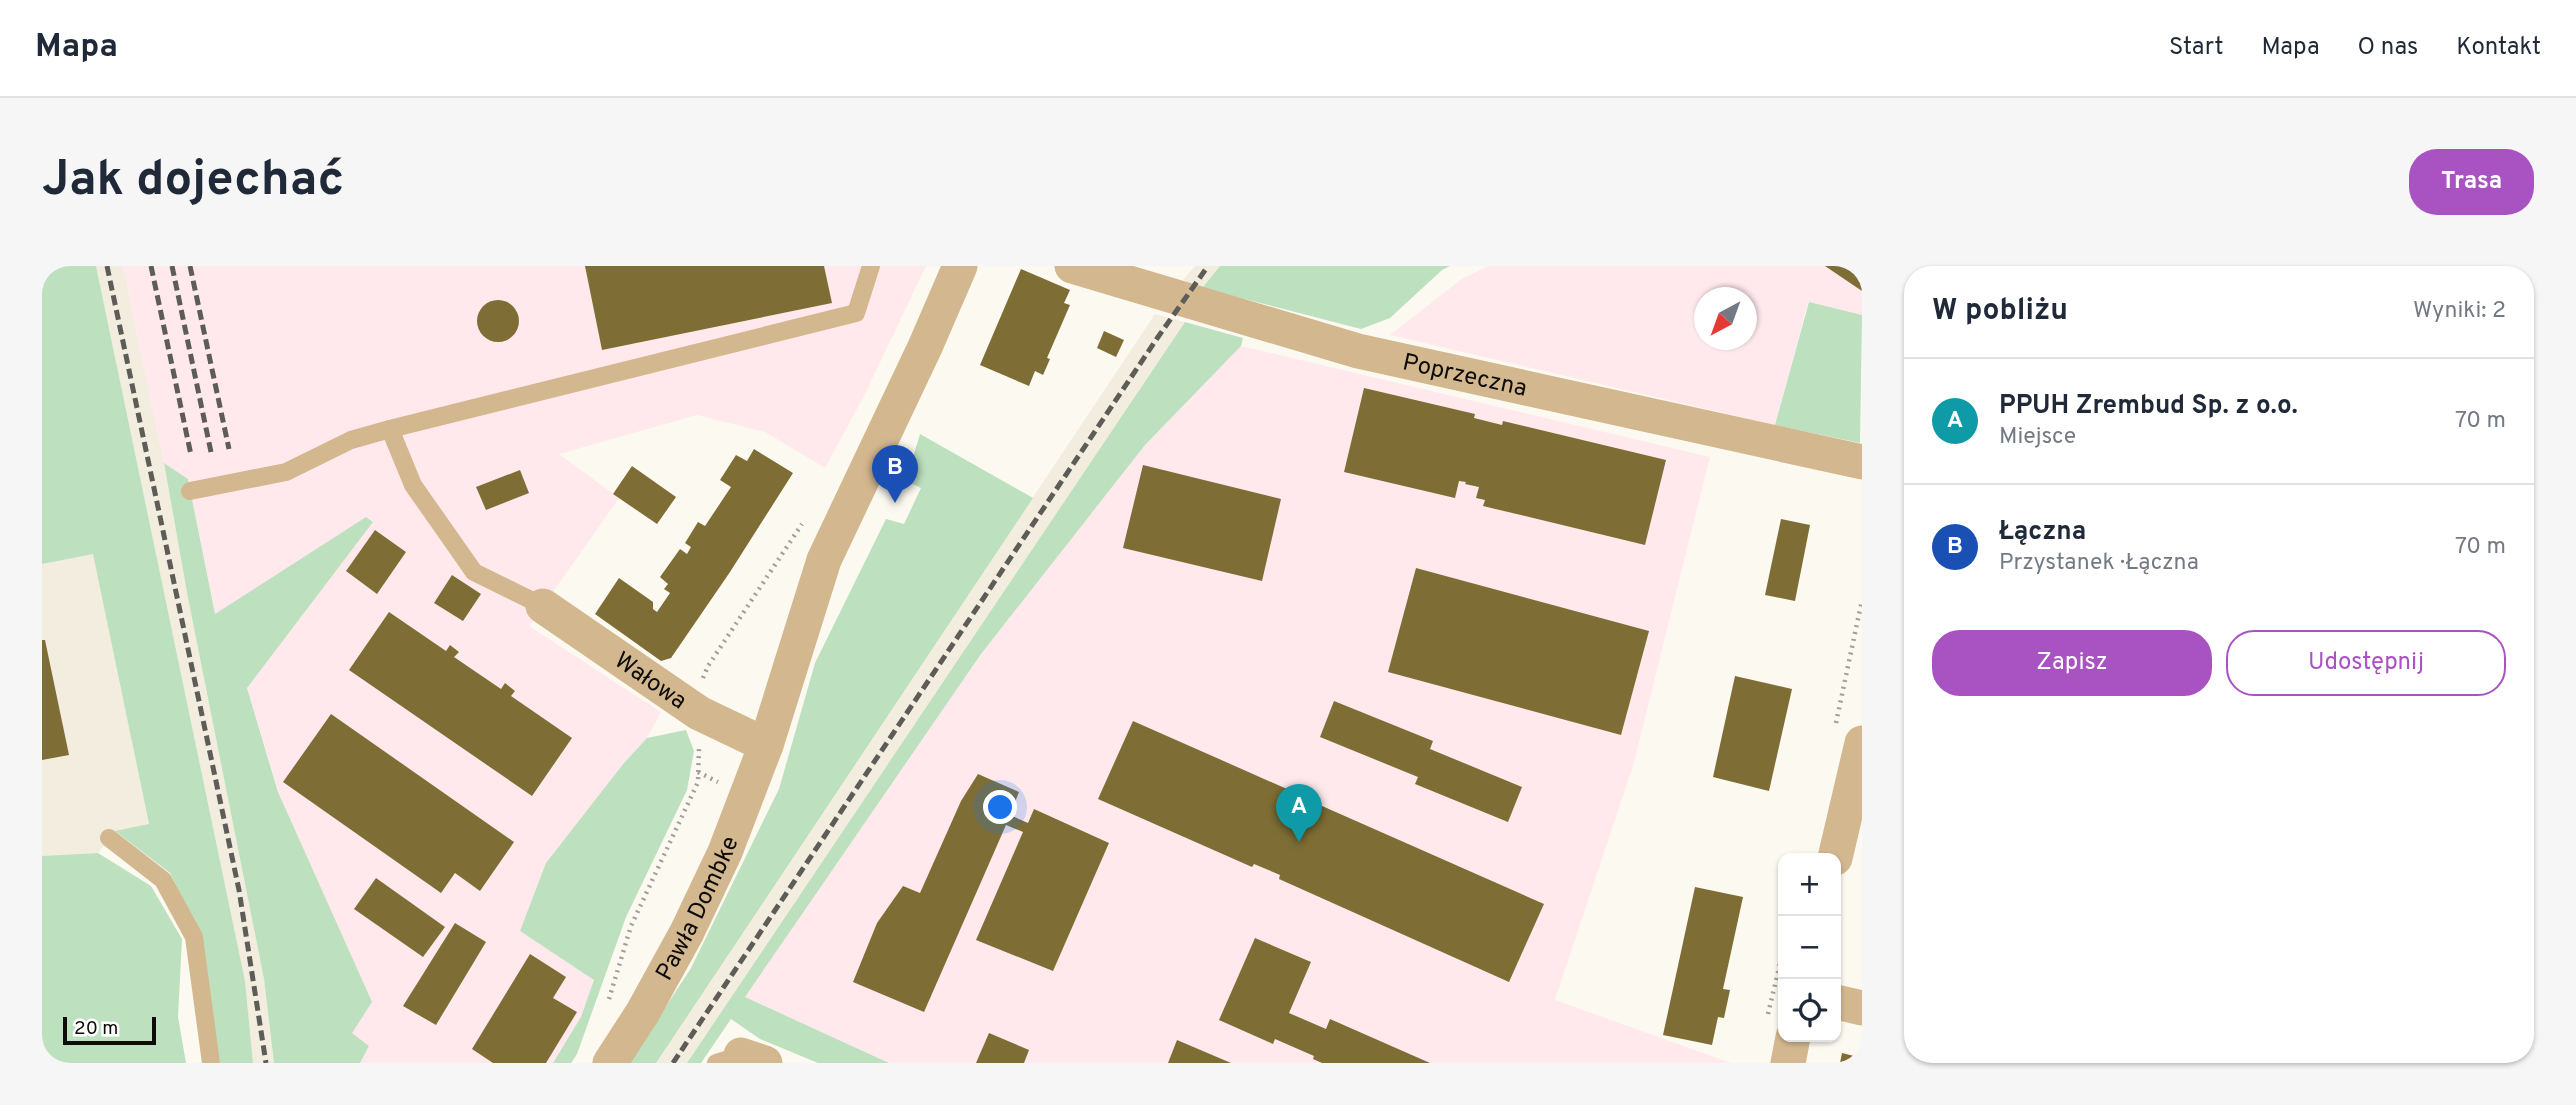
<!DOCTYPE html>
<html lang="pl">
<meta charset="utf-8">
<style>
:root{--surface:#fff;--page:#f6f6f7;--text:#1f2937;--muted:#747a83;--line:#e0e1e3;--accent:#a853c1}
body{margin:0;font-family:Overpass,sans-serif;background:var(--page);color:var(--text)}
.controls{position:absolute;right:21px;bottom:21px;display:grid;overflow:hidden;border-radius:14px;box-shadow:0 2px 5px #0004}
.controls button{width:63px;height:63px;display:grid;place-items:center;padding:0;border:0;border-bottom:2px solid var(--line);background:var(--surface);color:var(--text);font:35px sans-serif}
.compass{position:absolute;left:1652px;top:21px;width:63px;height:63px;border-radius:50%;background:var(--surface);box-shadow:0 2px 5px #0004;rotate:221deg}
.scale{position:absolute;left:21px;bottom:18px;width:93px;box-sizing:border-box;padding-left:7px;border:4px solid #0d0c09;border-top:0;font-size:19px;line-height:24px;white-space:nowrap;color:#0d0c09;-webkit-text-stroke:5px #fff;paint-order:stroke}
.you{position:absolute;left:959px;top:542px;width:24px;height:24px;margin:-18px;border:5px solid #fff;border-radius:50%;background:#1a73e8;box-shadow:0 0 0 10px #1a73e833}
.badge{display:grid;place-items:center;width:46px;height:46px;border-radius:50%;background:var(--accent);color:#fff;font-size:23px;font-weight:700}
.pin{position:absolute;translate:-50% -58px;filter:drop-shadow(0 2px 4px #0008)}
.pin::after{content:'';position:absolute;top:37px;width:24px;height:21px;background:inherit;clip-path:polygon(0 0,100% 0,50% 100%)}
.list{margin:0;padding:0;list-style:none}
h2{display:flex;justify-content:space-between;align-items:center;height:91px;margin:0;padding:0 28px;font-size:30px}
h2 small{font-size:23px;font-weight:400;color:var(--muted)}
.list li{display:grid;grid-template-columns:46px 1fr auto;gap:21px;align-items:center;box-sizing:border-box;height:126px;padding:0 28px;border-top:2px solid var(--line)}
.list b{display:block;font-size:26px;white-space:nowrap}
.list p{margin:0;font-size:23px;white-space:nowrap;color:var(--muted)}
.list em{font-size:23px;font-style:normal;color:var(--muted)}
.actions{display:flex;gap:14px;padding:21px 28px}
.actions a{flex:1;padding:16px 0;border:2px solid var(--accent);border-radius:28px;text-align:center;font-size:24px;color:var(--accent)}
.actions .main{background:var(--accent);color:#fff}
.icon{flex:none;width:38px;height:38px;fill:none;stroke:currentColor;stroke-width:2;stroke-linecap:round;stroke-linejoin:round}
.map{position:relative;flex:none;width:1820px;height:797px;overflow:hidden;border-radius:28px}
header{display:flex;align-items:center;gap:42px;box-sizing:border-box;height:98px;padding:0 35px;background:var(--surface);border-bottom:2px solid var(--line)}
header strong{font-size:33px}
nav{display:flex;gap:38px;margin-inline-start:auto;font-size:24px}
.intro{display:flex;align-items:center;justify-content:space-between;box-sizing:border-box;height:168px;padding:0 42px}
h1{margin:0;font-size:49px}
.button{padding:18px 32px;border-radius:28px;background:var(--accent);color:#fff;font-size:24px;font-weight:700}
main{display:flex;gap:42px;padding:0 42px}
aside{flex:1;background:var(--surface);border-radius:28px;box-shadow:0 2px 5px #0004}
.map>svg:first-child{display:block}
</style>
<header>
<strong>Mapa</strong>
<nav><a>Start</a><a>Mapa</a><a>O nas</a><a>Kontakt</a></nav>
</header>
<div class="intro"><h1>Jak dojechać</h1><a class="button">Trasa</a></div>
<main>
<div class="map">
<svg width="1820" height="797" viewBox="0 0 1820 797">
<rect width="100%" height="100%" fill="#fcf9f1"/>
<!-- built -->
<g fill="#f2edde">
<polygon points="54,0 81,0 122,197 146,332 222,713 232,797 211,797 203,715"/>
<polygon points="1153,0 1178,0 1159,22 1141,14"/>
<polygon points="1113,48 1143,56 645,797 614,797"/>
<polygon points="51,287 107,559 73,565 56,587 0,590 0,298"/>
</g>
<!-- industrial -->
<g fill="#ffe9ec" fill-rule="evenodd">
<polygon points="81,0 884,0 823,128 783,202 723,166 655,149 517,188 577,232 487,360 619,446 605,472 582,497 478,665 553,714 539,751 511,797 318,797 327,780 310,767 205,422 331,255 324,251 173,349 146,213 122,197"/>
<path d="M1447,0H1820V49L1766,36L1733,159L1348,69L1421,12ZM1662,32H1704V74H1662Z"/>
<polygon points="1199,80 1668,191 1591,500 1513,734 1689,797 847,797 703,731 939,388 1103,179"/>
</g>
<!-- green -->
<g fill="#bde0be">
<polygon points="0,0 54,0 203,715 211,797 178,797 158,668 128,607 73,565 107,558 51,288 0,298"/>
<polygon points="1178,0 1408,0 1400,4 1348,52 1319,63 1160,22"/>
<polygon points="1767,36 1820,49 1818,177 1733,159"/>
<polygon points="1143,56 1201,72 1199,80 1103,179 939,388 703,731 847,797 776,797 718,773 689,753 659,797 645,797"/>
<polygon points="878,168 991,232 614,797 587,797 649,702 737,523 773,397 844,253 862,258 879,222 864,215"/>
<polygon points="122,197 146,213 173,348 324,251 331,256 205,422 236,526 330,736 310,767 327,780 318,797 232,797 222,713 146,332"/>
<polygon points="644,464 652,485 645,524 584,651 535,788 529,797 511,797 539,751 552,714 478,665 504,597 582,497 605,472"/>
<polygon points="56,587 109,620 140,673 136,751 144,797 0,797 0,590"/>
</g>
<!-- building -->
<g fill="#7e6e35">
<polygon points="543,0 782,0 790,37 560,84"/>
<polygon points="1783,0 1820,0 1820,25"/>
<polygon points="979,3 1028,24 1022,37 1028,39 1005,92 1008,93 1001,109 993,105 987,120 938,99"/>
<circle cx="456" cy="55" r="21"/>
<polygon points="1062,65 1082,74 1074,91 1055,82"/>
<polygon points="1322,122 1433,148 1432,152 1460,159 1461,155 1624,194 1603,279 1441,240 1443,234 1434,232 1437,221 1423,218 1424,216 1417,215 1413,232 1302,206"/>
<polygon points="712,183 751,207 688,306 629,392 619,395 553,348 577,312 611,336 611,343 615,346 628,327 622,323 626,318 618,311 638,283 645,288 649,281 643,277 656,256 663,260 689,221 678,214 694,189 705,195"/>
<polygon points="1101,199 1239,233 1220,315 1081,282"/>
<polygon points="590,200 634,231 615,258 571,228"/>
<polygon points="478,204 487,227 444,244 434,221"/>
<polygon points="1739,253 1768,259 1753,335 1723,329"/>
<polygon points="333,264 364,286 335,328 304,305"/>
<polygon points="1374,302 1607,365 1579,469 1346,406"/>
<polygon points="410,309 439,328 421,355 392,337"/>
<polygon points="347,346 404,385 408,379 417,386 412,391 459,423 463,417 473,425 469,430 530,472 490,530 307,404"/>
<polygon points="0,374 3,374 27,489 0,494"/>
<polygon points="1693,410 1750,423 1727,525 1671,511"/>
<polygon points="1292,435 1391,475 1388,483 1480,521 1466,556 1373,518 1376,511 1278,471"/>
<polygon points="289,448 472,576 438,625 413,607 399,627 241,516"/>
<polygon points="1091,455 1245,523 1237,541 1263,553 1271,536 1502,638 1467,716 1237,613 1238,609 1212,598 1210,601 1056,533"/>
<polygon points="936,508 977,526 968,549 986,557 992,543 1067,577 1011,705 934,674 981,566 964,559 882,746 811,716 835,657 861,620 878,627 919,535"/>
<polygon points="334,612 403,661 381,691 312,643"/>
<polygon points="1653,621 1701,631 1681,723 1688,724 1682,752 1676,751 1670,779 1621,769"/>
<polygon points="413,657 444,676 394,759 361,740"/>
<polygon points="1213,672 1269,696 1247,747 1284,763 1288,753 1388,797 1280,797 1271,793 1272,790 1233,773 1231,778 1177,754"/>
<polygon points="488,688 524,711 511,732 535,746 504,797 451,797 430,783"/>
<polygon points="947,767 987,784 982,797 934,797"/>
<polygon points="1135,774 1189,797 1126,797"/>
<polygon points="1800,787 1820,792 1820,797 1798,797"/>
</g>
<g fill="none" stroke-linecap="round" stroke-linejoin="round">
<!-- path -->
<g stroke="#a19f99" stroke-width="4.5" stroke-dasharray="2 5" stroke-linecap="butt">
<polyline points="661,412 666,400 760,258"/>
<polyline points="1794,457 1820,334"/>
<polyline points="656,506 676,516"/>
<polyline points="567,733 589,660 656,516 657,483"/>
<polyline points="1726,748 1741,685"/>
</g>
<!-- service -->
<g stroke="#d3b78f" stroke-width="18">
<polyline points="348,163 814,47 829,0"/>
<polyline points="148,225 244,206 309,174 348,163 371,219 432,306 501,340"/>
<polyline points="67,572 121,614 152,671 169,797"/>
<polyline points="674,797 699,789"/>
</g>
<!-- minor -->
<g stroke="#d3b78f" stroke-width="35">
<path id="s1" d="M1030,0L1316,85L1820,196"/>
<path id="s2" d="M501,340L657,447L724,479"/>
<polyline points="1793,592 1820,477"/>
<polyline points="1794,736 1820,742"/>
<polyline points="699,789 723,797"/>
<path id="s3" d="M568,797L601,746L645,666L683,586L724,479L782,294L883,81L918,0"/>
<polyline points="1746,797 1751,771"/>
</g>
<!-- rail -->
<g stroke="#5e5c58" stroke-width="5" stroke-dasharray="10 5" stroke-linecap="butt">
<polyline points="65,0 197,624 224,797"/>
<polyline points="109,0 149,189"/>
<polyline points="130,0 169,186"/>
<polyline points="148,0 187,183"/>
<polyline points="631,797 1116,71 1166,0"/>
</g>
</g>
<g text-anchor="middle" stroke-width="5" stroke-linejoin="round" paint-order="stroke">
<!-- street labels -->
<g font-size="24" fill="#0d0c09" stroke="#fff">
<text dy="8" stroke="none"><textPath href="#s1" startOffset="408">Poprzeczna</textPath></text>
<text dy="8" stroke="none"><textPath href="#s2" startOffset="131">Wałowa</textPath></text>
<text dy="8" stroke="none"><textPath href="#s3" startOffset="178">Pawła Dombke</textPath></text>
</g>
</g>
</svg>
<div class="controls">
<button>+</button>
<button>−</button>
<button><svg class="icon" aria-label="locate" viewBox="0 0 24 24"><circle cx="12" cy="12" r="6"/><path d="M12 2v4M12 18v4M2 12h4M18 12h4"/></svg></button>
</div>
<svg class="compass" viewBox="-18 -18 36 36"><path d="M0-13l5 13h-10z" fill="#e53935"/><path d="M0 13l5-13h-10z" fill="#747a83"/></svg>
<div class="scale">20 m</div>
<div class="you"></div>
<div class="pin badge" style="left:1257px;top:576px;background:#0f9aa8">A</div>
<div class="pin badge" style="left:853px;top:237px;background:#1a4fb4">B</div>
</div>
<aside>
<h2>W pobliżu<small>Wyniki: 2</small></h2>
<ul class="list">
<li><span class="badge" style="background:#0f9aa8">A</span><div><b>PPUH Zrembud Sp. z o.o.</b><p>Miejsce</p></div><em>70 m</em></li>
<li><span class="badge" style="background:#1a4fb4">B</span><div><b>Łączna</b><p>Przystanek · Łączna</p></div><em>70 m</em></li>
</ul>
<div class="actions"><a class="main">Zapisz</a><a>Udostępnij</a></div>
</aside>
</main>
